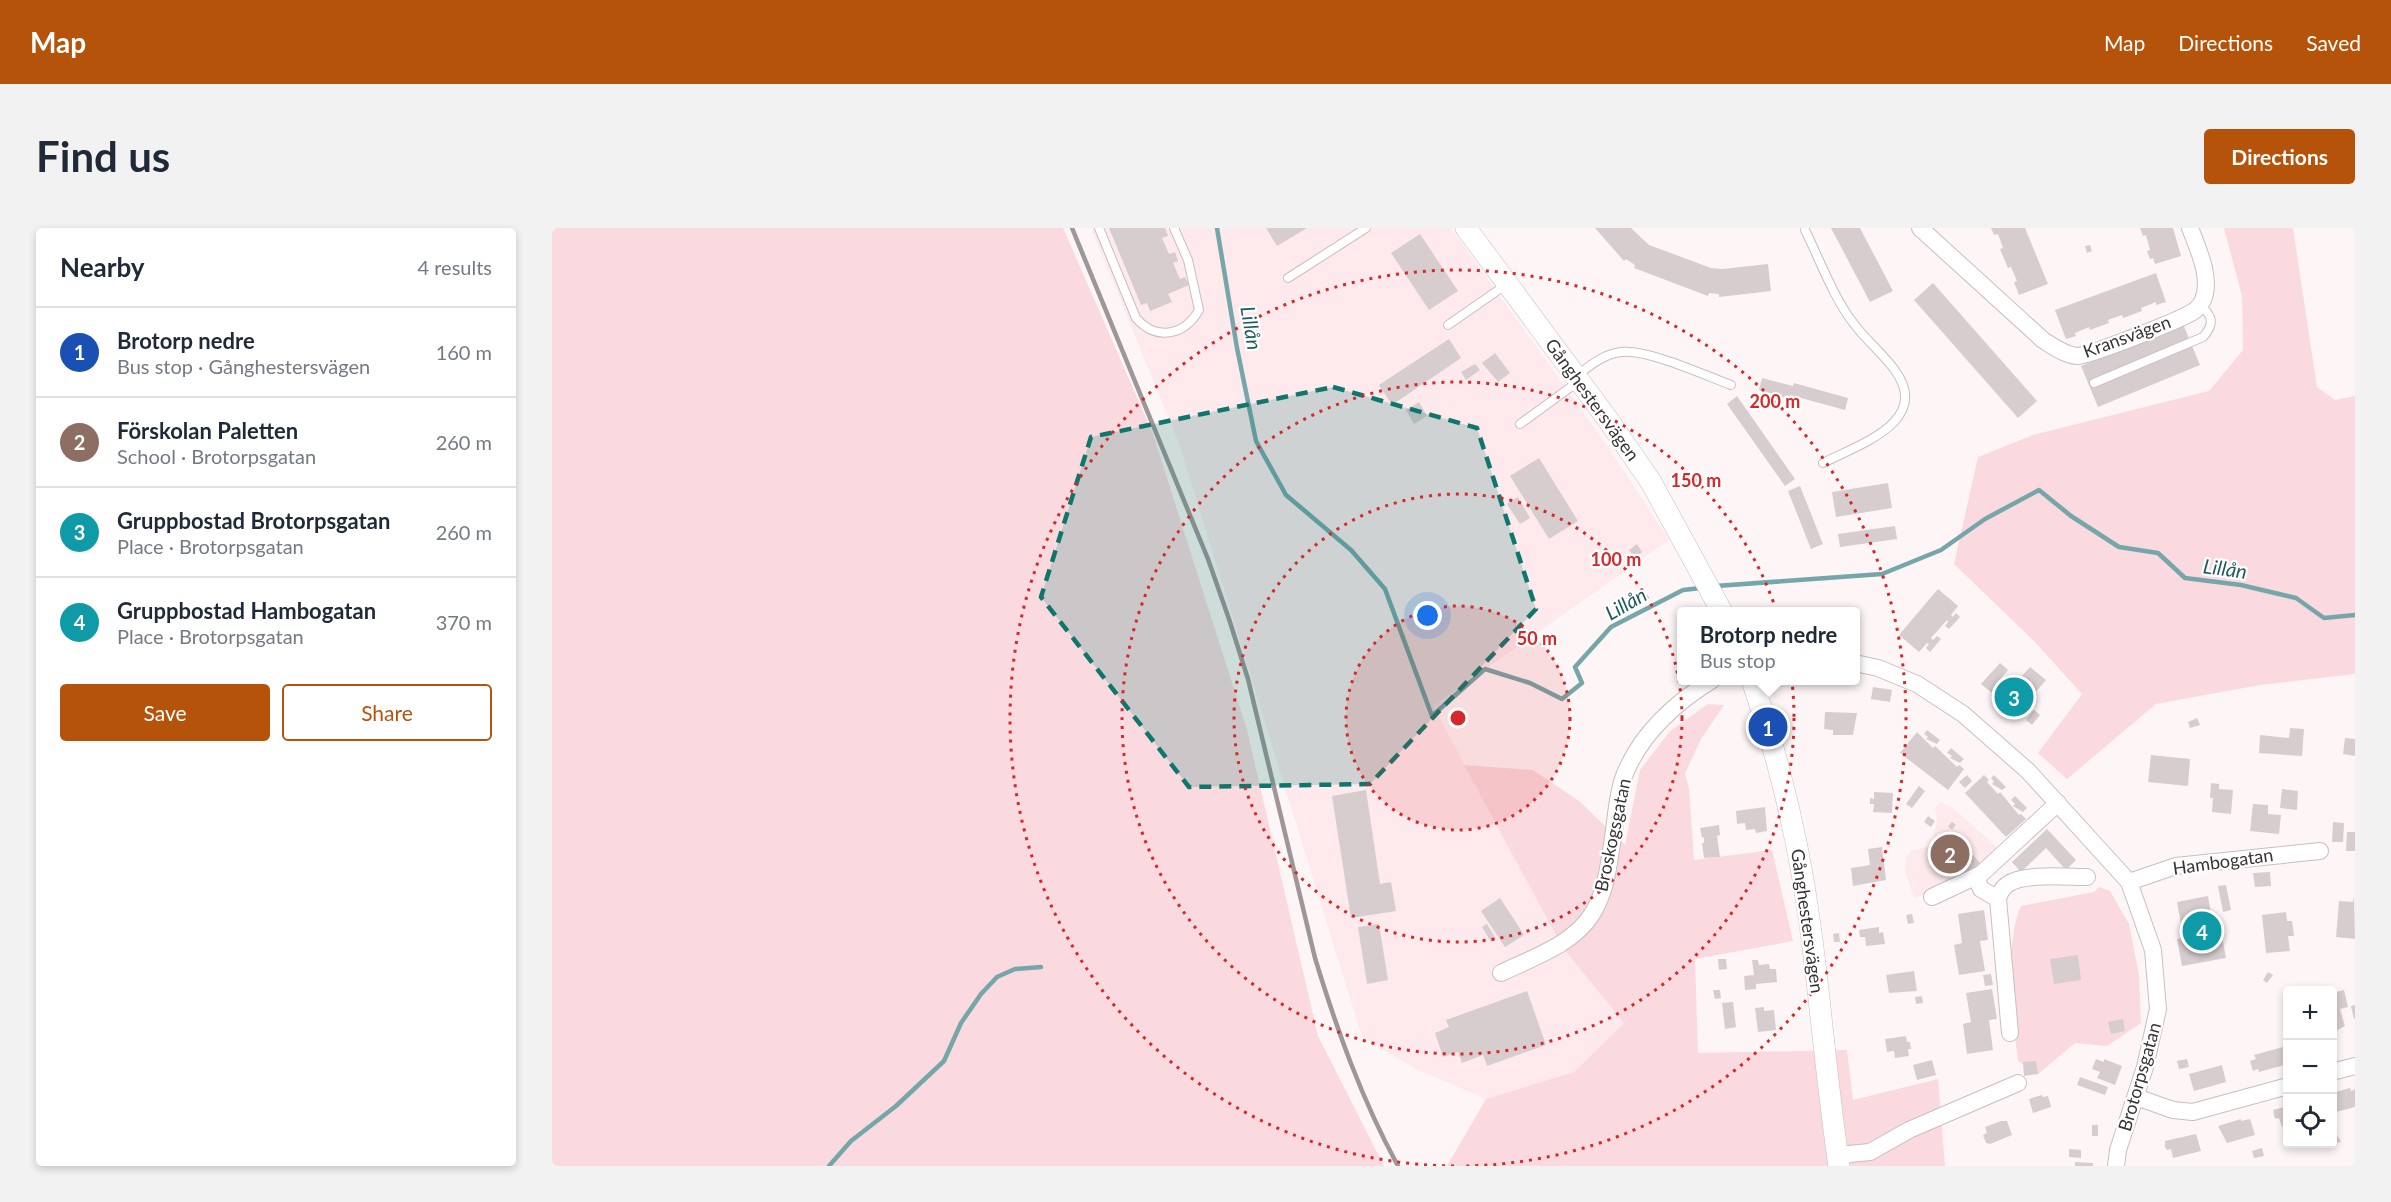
<!DOCTYPE html>
<meta charset="utf-8">
<style>
:root{--surface:#fff;--page:#f2f2f3;--text:#1f2937;--muted:#747a83;--line:#e0e1e3;--accent:#b45309}
body{margin:0;font-family:Lato,sans-serif;background:var(--page);color:var(--text)}
.controls{position:absolute;right:18px;bottom:18px;display:grid;overflow:hidden;border-radius:6px;box-shadow:0 3px 9px #0003}
.controls button{width:54px;height:54px;display:grid;place-items:center;padding:0;border:0;border-bottom:2px solid var(--line);background:var(--surface);color:var(--text);font:30px sans-serif}
.you{position:absolute;left:876px;top:388px;width:21px;height:21px;margin:-15px;border:4px solid #fff;border-radius:50%;background:#1a73e8;box-shadow:0 0 0 9px #1a73e833}
.badge{display:grid;place-items:center;width:39px;height:39px;border-radius:50%;background:var(--accent);color:#fff;font-size:20px;font-weight:700}
.pin{position:absolute;translate:-50% -50%;border:3px solid #fff;box-shadow:0 2px 6px #0006}
.popup{position:absolute;left:1125px;top:379px;width:183px;height:78px;box-sizing:border-box;display:grid;place-content:center;border-radius:6px;background:var(--surface);filter:drop-shadow(0 2px 4px #0005);font-size:20px;white-space:nowrap;color:var(--muted)}
.popup b{font-size:22px;color:var(--text)}
.popup::after{content:'';position:absolute;left:50%;top:100%;margin-left:-12px;border:12px solid transparent;border-top-color:var(--surface)}
.list{margin:0;padding:0;list-style:none}
h2{display:flex;justify-content:space-between;align-items:center;height:78px;margin:0;padding:0 24px;font-size:26px}
h2 small{font-size:20px;font-weight:400;color:var(--muted)}
.list li{display:grid;grid-template-columns:39px 1fr auto;gap:18px;align-items:center;box-sizing:border-box;height:90px;padding:0 24px;border-top:2px solid var(--line)}
.list b{display:block;font-size:22px;white-space:nowrap}
.list p{margin:0;font-size:20px;white-space:nowrap;color:var(--muted)}
.list em{font-size:20px;font-style:normal;color:var(--muted)}
.actions{display:flex;gap:12px;padding:18px 24px}
.actions a{flex:1;padding:14px 0;border:2px solid var(--accent);border-radius:6px;text-align:center;font-size:21px;color:var(--accent)}
.actions .main{background:var(--accent);color:#fff}
.icon{flex:none;width:33px;height:33px;fill:none;stroke:currentColor;stroke-width:2;stroke-linecap:round;stroke-linejoin:round}
.map{position:relative;flex:none;width:1803px;height:938px;overflow:hidden;border-radius:6px}
header{display:flex;align-items:center;gap:36px;box-sizing:border-box;height:84px;padding:0 30px;background:var(--accent);color:#fff}
header strong{font-size:28px}
nav{display:flex;gap:33px;margin-inline-start:auto;font-size:21px}
.intro{display:flex;align-items:center;justify-content:space-between;box-sizing:border-box;height:144px;padding:0 36px}
h1{margin:0;font-size:42px}
.button{padding:15px 27px;border-radius:6px;background:var(--accent);color:#fff;font-size:21px;font-weight:700}
main{display:flex;gap:36px;padding:0 36px}
aside{flex:1;background:var(--surface);border-radius:6px;box-shadow:0 3px 9px #0003}
.map>svg:first-child{display:block}
</style>
<header>
<strong>Map</strong>
<nav><a>Map</a><a>Directions</a><a>Saved</a></nav>
</header>
<div class="intro"><h1>Find us</h1><a class="button">Directions</a></div>
<main>
<aside>
<h2>Nearby<small>4 results</small></h2>
<ul class="list">
<li><span class="badge" style="background:#1a4fb4">1</span><div><b>Brotorp nedre</b><p>Bus stop · Gånghestersvägen</p></div><em>160 m</em></li>
<li><span class="badge" style="background:#8d6e63">2</span><div><b>Förskolan Paletten</b><p>School · Brotorpsgatan</p></div><em>260 m</em></li>
<li><span class="badge" style="background:#0f9aa8">3</span><div><b>Gruppbostad Brotorpsgatan</b><p>Place · Brotorpsgatan</p></div><em>260 m</em></li>
<li><span class="badge" style="background:#0f9aa8">4</span><div><b>Gruppbostad Hambogatan</b><p>Place · Brotorpsgatan</p></div><em>370 m</em></li>
</ul>
<div class="actions"><a class="main">Save</a><a>Share</a></div>
</aside>
<div class="map">
<svg width="1803" height="938" viewBox="0 0 1803 938">
<rect width="100%" height="100%" fill="#fef5f6"/>
<!-- built -->
<g fill="#fee9ec">
<polygon points="539,0 899,0 1054,216 1117,312 881,478 1011,720 1072,795 1022,844 934,871 864,841 810,809 627,215"/>
<polygon points="1388,574 1401,580 1445,619 1411,654 1362,670 1353,642 1354,629 1360,622 1380,618 1385,591 1383,581"/>
</g>
<!-- green -->
<g fill="#fadade">
<polygon points="0,0 511,0 601,206 695,502 766,808 832,938 0,938"/>
<polygon points="1672,0 1741,0 1765,159 1783,172 1803,168 1803,446 1708,457 1604,476 1515,551 1486,525 1530,466 1483,414 1402,336 1426,229 1481,207 1657,163 1691,122 1690,68"/>
<polygon points="1156,476 1172,477 1149,511 1133,545 1137,561 1142,632 1220,622 1241,713 1143,731 1146,825 1295,822 1301,872 1386,851 1393,938 895,938 934,871 1022,844 1072,795 1011,720 912,537 981,542 1027,573 1073,617 1088,542 1118,503"/>
<path d="M1547,659L1558,663L1577,696L1587,747L1589,795L1555,818L1523,815L1485,847L1466,833C1461,793 1452,714 1469,678L1542,664Z"/>
</g>
<g fill="none" stroke-linecap="round" stroke-linejoin="round">
<!-- stream -->
<g stroke="#75a6a9" stroke-width="4.5">
<polyline points="665,0 685,120 704,213 734,267 799,322 833,361 880,488 933,441 978,455 1010,471 1030,455 1023,439 1059,399 1131,362 1149,360"/>
<polyline points="1164,358 1330,346 1389,322 1433,291 1487,262 1519,288 1567,319 1606,325 1633,350 1689,357 1744,370 1772,390 1803,387"/>
<polyline points="277,938 299,913 344,878 392,833 409,795 429,766 445,749 463,741 489,739"/>
</g>
</g>
<!-- building -->
<g fill="#d8cdce">
<polygon points="557,0 613,0 616,8 610,10 617,26 623,24 626,33 621,35 628,51 633,49 637,57 616,66 620,74 598,83 595,75 589,77"/>
<polygon points="714,0 755,0 725,18"/>
<polygon points="1043,0 1079,0 1097,17 1159,40 1170,41 1216,36 1219,63 1167,69 1167,66 1157,65 1156,68 1082,40 1083,37 1074,31 1072,33"/>
<polygon points="1279,0 1308,0 1341,63 1318,74"/>
<polygon points="1439,0 1473,0 1496,56 1467,67 1462,54 1465,53 1459,39 1456,40 1448,21 1451,20 1446,6 1442,7"/>
<polygon points="1588,0 1621,0 1629,28 1603,36 1601,30 1598,31 1595,23 1598,22 1594,7 1591,8"/>
<polygon points="868,6 906,63 877,82 839,25"/>
<polygon points="1538,17 1540,23 1535,25 1533,18"/>
<polygon points="1604,45 1614,74 1604,77 1604,74 1589,80 1590,83 1571,90 1570,87 1556,92 1557,95 1538,102 1537,99 1523,105 1524,108 1514,111 1503,82"/>
<polygon points="1381,55 1485,173 1466,190 1362,72"/>
<polygon points="1631,96 1648,137 1546,179 1529,138"/>
<polygon points="897,111 909,130 840,177 827,157"/>
<polygon points="943,125 958,145 946,154 930,135"/>
<polygon points="923,136 928,142 914,152 909,144"/>
<polygon points="1210,150 1241,158 1242,155 1296,170 1293,182 1238,167 1237,171 1207,162"/>
<polygon points="1185,168 1243,251 1233,258 1175,176"/>
<polygon points="867,174 875,188 862,196 854,182"/>
<polygon points="987,230 1026,293 997,311 958,248"/>
<polygon points="1336,255 1340,280 1284,289 1280,264"/>
<polygon points="1248,258 1271,316 1259,321 1236,263"/>
<polygon points="966,269 978,290 968,296 955,276"/>
<polygon points="1343,298 1345,311 1288,319 1286,306"/>
<polygon points="1085,316 1090,324 1082,330 1077,322"/>
<polygon points="1386,361 1406,378 1399,387 1401,389 1404,385 1408,389 1397,401 1393,398 1396,394 1395,392 1379,410 1381,412 1385,408 1389,411 1378,424 1374,420 1377,416 1375,415 1367,424 1347,407"/>
<polygon points="1448,435 1456,442 1449,450 1460,459 1478,439 1494,452 1462,489 1453,481 1456,478 1429,456"/>
<polygon points="1321,459 1340,462 1338,474 1319,471"/>
<polygon points="1482,482 1488,487 1480,497 1474,492"/>
<polygon points="1273,484 1305,485 1301,507 1281,507 1281,502 1272,501"/>
<polygon points="1645,490 1648,497 1638,500 1636,494"/>
<polygon points="1738,500 1752,501 1750,528 1707,525 1708,507 1737,510"/>
<polygon points="1375,502 1388,512 1385,516 1374,511 1376,509 1372,506"/>
<polygon points="1365,504 1381,520 1383,518 1405,539 1407,537 1412,541 1396,562 1348,525"/>
<polygon points="1793,510 1803,511 1803,528 1791,526"/>
<polygon points="1399,520 1412,531 1408,535 1398,530 1400,528 1395,525"/>
<polygon points="1599,527 1638,531 1636,558 1596,554"/>
<polygon points="1415,547 1420,553 1413,560 1407,554"/>
<polygon points="1432,547 1437,552 1435,554 1446,566 1448,564 1467,587 1469,586 1474,591 1454,609 1413,565"/>
<polygon points="1442,547 1454,559 1450,562 1440,556 1442,554 1439,550"/>
<polygon points="1659,555 1667,556 1667,561 1681,562 1679,586 1660,584 1661,570 1658,570"/>
<polygon points="1367,558 1373,563 1360,580 1354,576"/>
<polygon points="1730,561 1746,563 1745,582 1728,580"/>
<polygon points="814,562 828,656 839,654 844,683 799,690 780,568"/>
<polygon points="1322,564 1341,565 1340,585 1321,584 1322,576 1318,576 1318,570 1322,571"/>
<polygon points="1463,568 1475,580 1471,584 1461,578 1463,576 1459,572"/>
<polygon points="1701,576 1716,577 1716,586 1729,587 1727,606 1698,603"/>
<polygon points="1213,579 1215,603 1204,605 1203,601 1194,602 1193,595 1185,596 1184,583"/>
<polygon points="1376,588 1383,593 1379,599 1372,594"/>
<polygon points="1400,594 1404,597 1400,602 1396,598"/>
<polygon points="1781,594 1792,595 1791,614 1780,614"/>
<polygon points="1167,597 1168,607 1165,608 1168,629 1152,630 1150,615 1152,615 1152,609 1150,610 1148,600"/>
<polygon points="1495,601 1524,632 1514,642 1494,620 1469,644 1460,634"/>
<polygon points="1795,604 1803,604 1803,623 1794,623"/>
<polygon points="1404,609 1428,635 1408,653 1398,642 1407,634 1393,619"/>
<polygon points="1330,619 1334,652 1301,658 1299,640 1318,637 1316,621"/>
<polygon points="1718,644 1719,658 1703,659 1701,645"/>
<polygon points="1674,657 1679,682 1671,684 1666,658"/>
<polygon points="1802,667 1803,711 1784,709 1787,673 1801,674"/>
<polygon points="1656,668 1662,704 1669,702 1674,730 1630,738 1625,711 1639,708 1637,701 1630,702 1625,674"/>
<polygon points="948,670 972,707 953,719 929,683"/>
<polygon points="1432,682 1436,712 1428,713 1433,743 1407,747 1402,717 1410,715 1406,686"/>
<polygon points="1734,684 1735,693 1740,693 1742,708 1736,708 1738,723 1714,725 1710,687"/>
<polygon points="1360,686 1362,695 1356,696 1354,687"/>
<polygon points="827,696 836,752 815,756 806,699"/>
<polygon points="935,696 944,711 939,714 930,699"/>
<polygon points="1327,699 1327,705 1331,704 1333,716 1314,718 1313,709 1308,709 1307,702"/>
<polygon points="1287,705 1288,714 1282,714 1281,706"/>
<polygon points="1526,727 1529,752 1502,756 1498,731"/>
<polygon points="1166,731 1174,731 1175,741 1167,742"/>
<polygon points="1200,732 1206,732 1207,737 1217,736 1218,741 1224,741 1225,754 1204,756 1204,761 1193,762 1192,748 1202,747"/>
<polygon points="1362,743 1365,763 1337,765 1334,747"/>
<polygon points="1716,744 1721,747 1715,755 1711,752"/>
<polygon points="1439,746 1441,757 1433,758 1431,747"/>
<polygon points="1440,761 1445,791 1437,792 1441,822 1415,826 1411,796 1419,794 1414,765"/>
<polygon points="1161,762 1168,762 1169,770 1163,771"/>
<polygon points="1792,762 1796,779 1788,781 1793,798 1784,803 1780,802 1780,765"/>
<polygon points="975,763 994,817 935,838 931,827 910,835 906,824 891,829 883,805 897,799 894,792"/>
<polygon points="1370,768 1371,775 1364,776 1363,769"/>
<polygon points="1181,774 1184,799 1173,801 1170,775"/>
<polygon points="1803,777 1803,791 1802,791 1799,778"/>
<polygon points="1212,779 1212,783 1222,782 1224,802 1206,804 1203,780"/>
<polygon points="1571,791 1573,803 1559,806 1556,794"/>
<polygon points="1354,808 1355,814 1358,814 1359,821 1356,821 1357,828 1343,830 1342,823 1335,824 1333,811"/>
<polygon points="1731,819 1732,822 1736,821 1736,836 1707,844 1706,841 1701,843 1698,833 1704,831 1702,827"/>
<polygon points="1544,831 1552,834 1552,831 1570,838 1563,857 1545,850 1548,844 1540,841"/>
<polygon points="1635,831 1637,839 1627,841 1625,833"/>
<polygon points="1380,832 1384,847 1365,852 1361,837"/>
<polygon points="1484,833 1486,846 1472,848 1471,834"/>
<polygon points="1670,837 1674,854 1642,863 1637,846"/>
<polygon points="1528,849 1556,859 1553,867 1525,857"/>
<polygon points="1798,860 1799,863 1803,861 1803,879 1784,884 1780,875 1780,865"/>
<polygon points="1490,867 1491,869 1496,868 1499,879 1481,885 1477,871"/>
<polygon points="1736,878 1736,898 1730,899 1727,890 1724,891 1722,888 1721,882"/>
<polygon points="1689,891 1689,893 1698,891 1703,907 1675,915 1666,898"/>
<polygon points="1449,893 1455,893 1460,907 1438,916 1434,915 1431,907 1435,905 1433,899"/>
<rect x="1540" y="897" width="6" height="11"/>
<polygon points="1784,905 1789,914 1780,916 1780,906"/>
<polygon points="1644,906 1649,923 1621,930 1619,921 1615,922 1613,919 1613,913"/>
<polygon points="1710,920 1712,928 1702,930 1700,923"/>
<polygon points="1517,921 1529,922 1529,930 1517,929"/>
<polygon points="1523,934 1541,935 1541,938 1523,938"/>
</g>
<g fill="none" stroke-linecap="round" stroke-linejoin="round">
<defs>
<g id="service">
<path d="M547,0L584,90C604,113 632,108 647,82L636,32L622,0"/>
<path d="M1253,2C1268,32 1281,69 1302,96C1314,112 1330,125 1342,141C1381,193 1308,216 1271,235"/>
<polyline points="736,50 814,0"/>
<polyline points="896,97 955,56"/>
<path d="M1024,148C1038,138 1051,126 1069,124C1096,121 1152,147 1179,157"/>
<path d="M1542,155L1651,109C1663,96 1661,87 1647,77"/>
<polyline points="968,196 1027,153"/>
</g>
<g id="minor">
<path d="M1368,0L1491,112C1501,118 1512,127 1525,128C1537,128 1631,91 1642,83C1645,81 1650,75 1651,72C1660,50 1646,21 1638,0"/>
<polyline points="1303,435 1326,440 1365,456 1411,486 1476,543 1577,654 1601,722 1606,781 1593,839 1566,922 1564,938"/>
<polyline points="1424,649 1429,661 1446,671 1458,805"/>
<polyline points="1577,654 1624,638 1768,623"/>
<polyline points="1380,669 1429,646 1506,575"/>
<path d="M1446,671C1447,666 1451,659 1456,656C1472,645 1515,649 1535,649"/>
<path d="M949,745C980,730 1022,716 1040,686C1054,664 1056,640 1060,616C1064,594 1064,569 1072,548C1088,507 1123,475 1160,452"/>
<polyline points="1780,844 1803,838"/>
<polyline points="1584,869 1621,882 1641,884 1736,858"/>
<polyline points="1286,927 1318,924 1357,902 1466,855"/>
</g>
<g id="tertiary">
<polyline points="914,0 1057,193 1099,254 1170,384"/>
<path d="M1200,452C1227,532 1247,614 1258,697C1269,777 1275,858 1287,938"/>
</g>
</defs>
<!-- service casing -->
<use href="#service" stroke="#c9bec0" stroke-width="10"/>
<!-- minor casing -->
<use href="#minor" stroke="#c9bec0" stroke-width="18"/>
<!-- tertiary casing -->
<use href="#tertiary" stroke="#c9bec0" stroke-width="22"/>
<!-- service -->
<use href="#service" stroke="#fff" stroke-width="8"/>
<!-- minor -->
<use href="#minor" stroke="#fff" stroke-width="16"/>
<!-- tertiary -->
<use href="#tertiary" stroke="#fff" stroke-width="21"/>
<!-- rail -->
<path stroke="#9e9798" stroke-width="4.5" d="M520,0L656,331L677,391L696,451L763,730C785,802 810,872 846,938"/>
</g>
<!-- marked area -->
<path fill="#0f766e" fill-opacity="0.2" stroke="#0f766e" stroke-width="4.5" stroke-dasharray="12 8" stroke-linejoin="round" d="M781,159L925,200L984,381L818,556L637,559L489,369L539,209Z"/>
<!-- distance rings -->
<circle cx="906" cy="490" r="112" fill="#d62828" fill-opacity=".12"/>
<g fill="none" stroke="#d62828" stroke-width="3" stroke-dasharray="3 6">
<circle cx="906" cy="490" r="112"/>
<circle cx="906" cy="490" r="224"/>
<circle cx="906" cy="490" r="336"/>
<path d="M902 938A448 448 0 1 1 910 938"/>
</g>
<g text-anchor="middle" stroke-width="4.5" stroke-linejoin="round" paint-order="stroke">
<!-- street labels -->
<g font-size="18" fill="#373334" stroke="#fff">
<text transform="translate(1575 109) rotate(-20)" y="6">Kransvägen</text>
<text transform="translate(1040 172) rotate(54)" y="6">Gånghestersvägen</text>
<text transform="translate(1061 607) rotate(-78)" y="6">Broskogsgatan</text>
<text transform="translate(1671 634) rotate(-8)" y="6">Hambogatan</text>
<text transform="translate(1255 693) rotate(82)" y="6">Gånghestersvägen</text>
<text transform="translate(1588 849) rotate(-74)" y="6">Brotorpsgatan</text>
</g>
<!-- water labels -->
<g font-size="20" font-style="italic" fill="#1f5b5e" stroke="#fff">
<text transform="translate(699 100) rotate(80)" y="7">Lillån</text>
<text transform="translate(1673 341) rotate(8)" y="7">Lillån</text>
<text transform="translate(1074 376) rotate(-30)" y="7">Lillån</text>
</g>
</g>
<circle cx="906" cy="490" r="9" fill="#d62828" stroke="#fff" stroke-width="3"/>
<g font-size="18" text-anchor="middle" font-weight="bold" fill="#d62828" stroke="#fff" stroke-width="4.5" stroke-linejoin="round" paint-order="stroke">
<text x="1223" y="180">200 m</text>
<text x="1144" y="259">150 m</text>
<text x="1064" y="338">100 m</text>
<text x="985" y="417">50 m</text>
</g>
</svg>
<div class="controls">
<button>+</button>
<button>−</button>
<button><svg class="icon" aria-label="locate" viewBox="0 0 24 24"><circle cx="12" cy="12" r="6"/><path d="M12 2v4M12 18v4M2 12h4M18 12h4"/></svg></button>
</div>
<div class="you"></div>
<div class="pin badge" style="left:1216px;top:499px;background:#1a4fb4">1</div>
<div class="popup"><b>Brotorp nedre</b>Bus stop</div>
<div class="pin badge" style="left:1398px;top:626px;background:#8d6e63">2</div>
<div class="pin badge" style="left:1462px;top:469px;background:#0f9aa8">3</div>
<div class="pin badge" style="left:1650px;top:703px;background:#0f9aa8">4</div>
</div>
</main>
